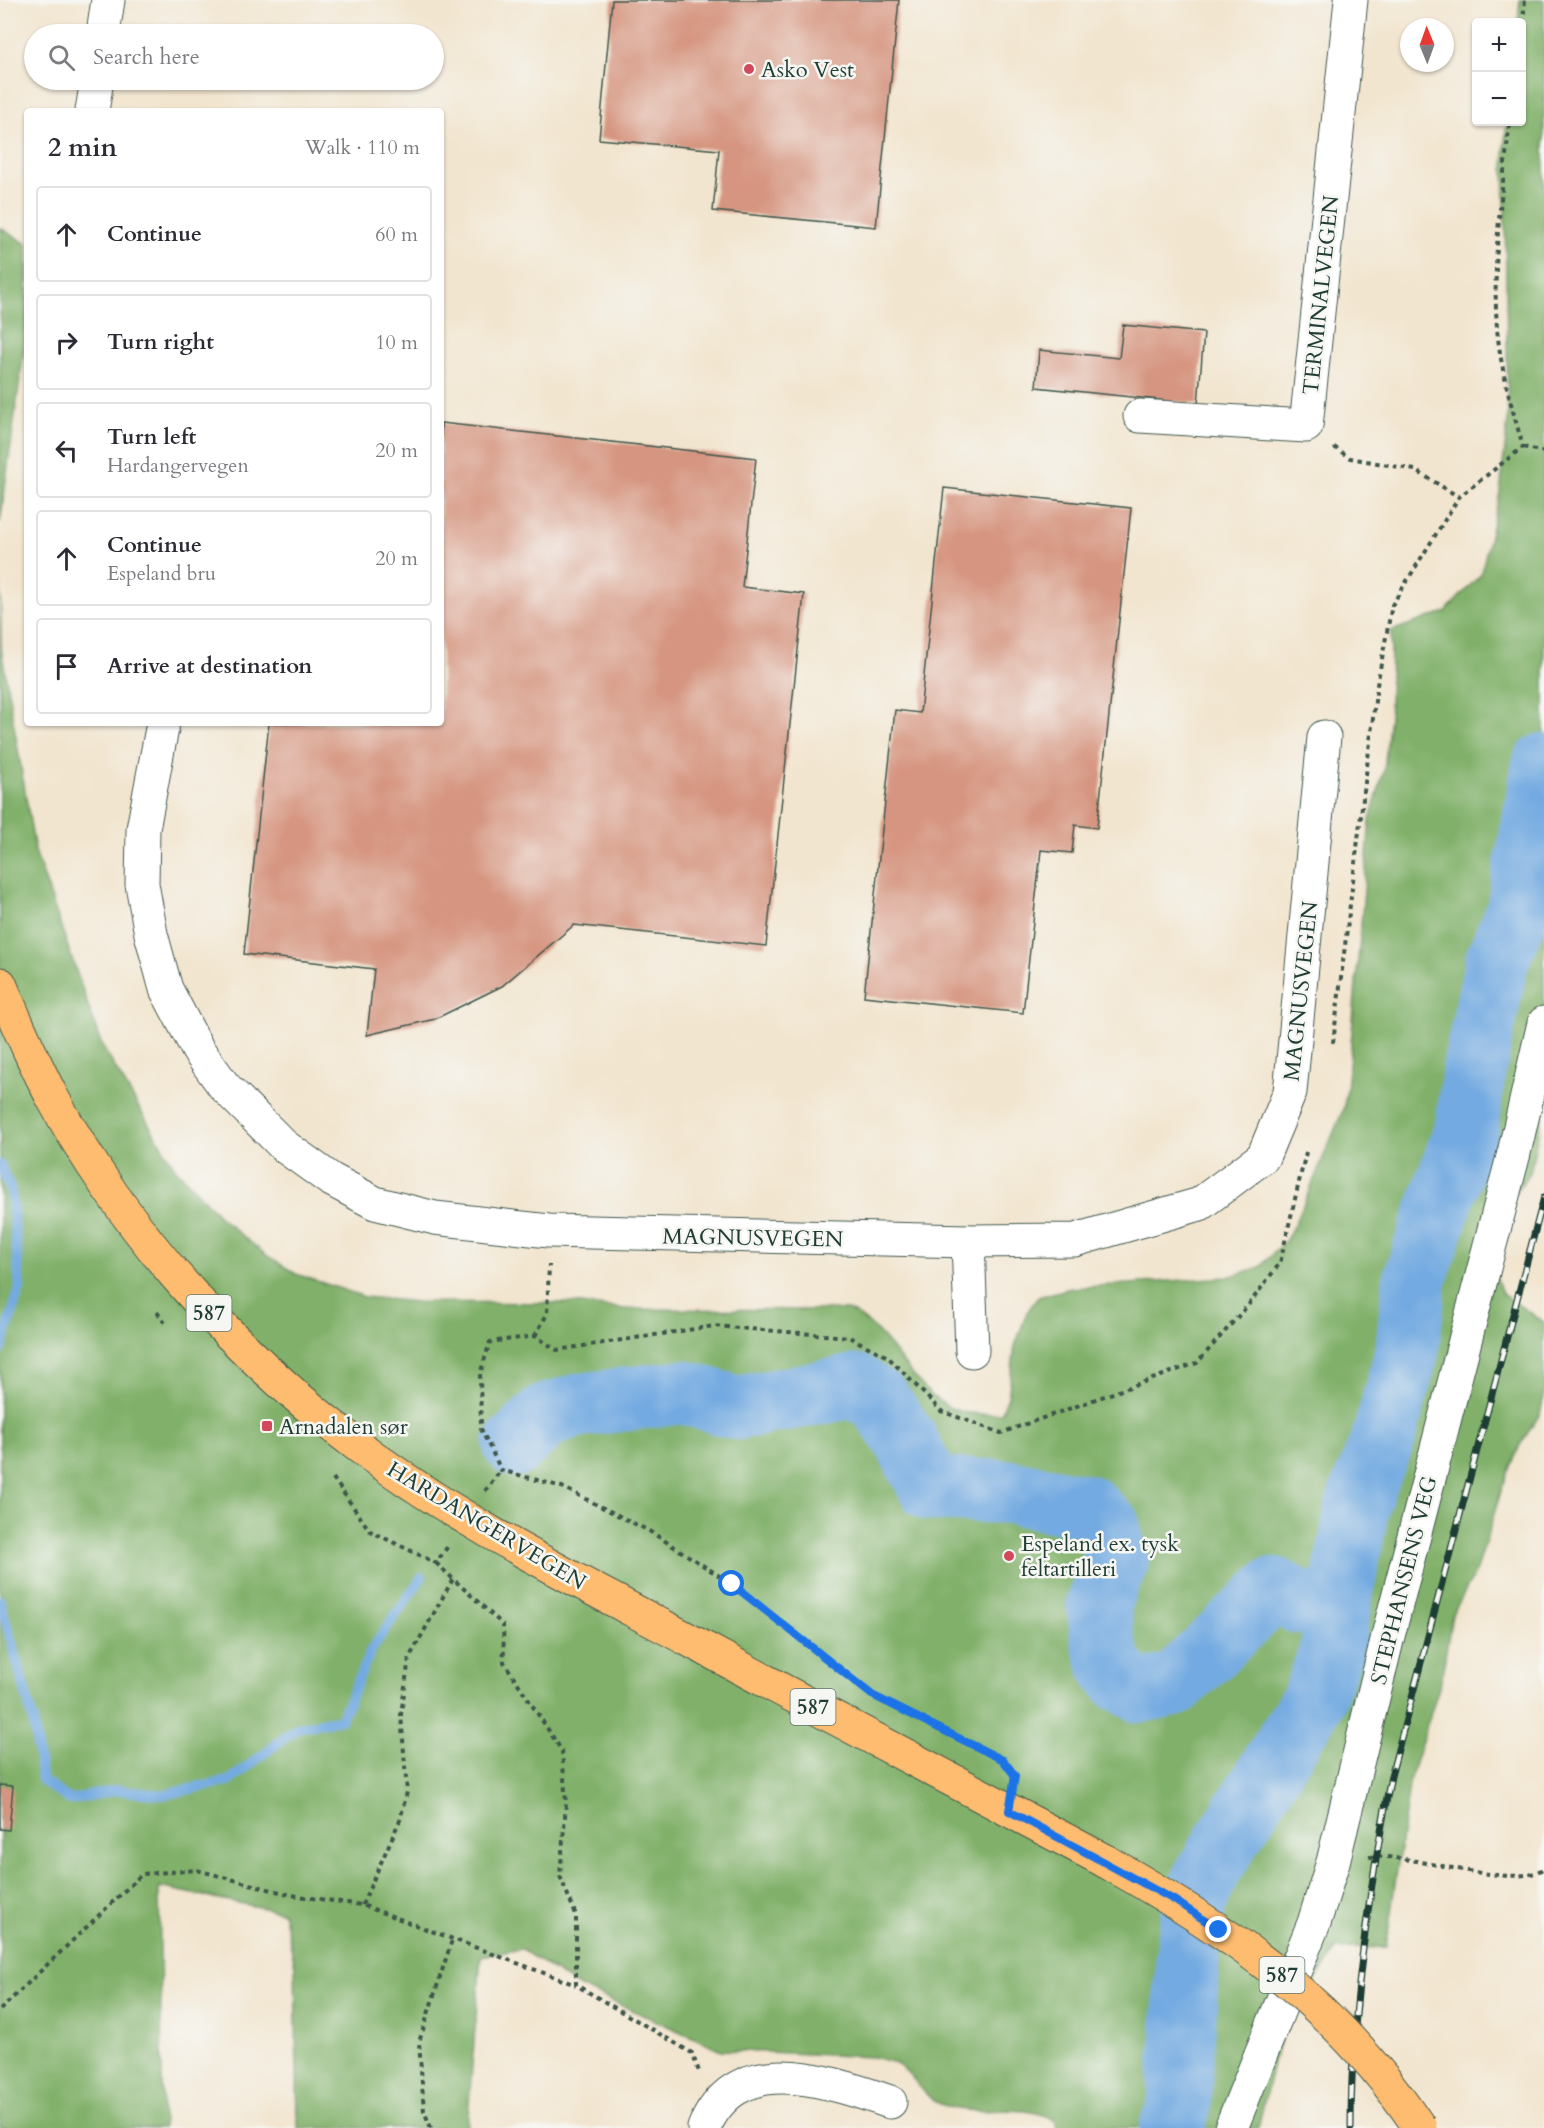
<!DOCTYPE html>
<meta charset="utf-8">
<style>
:root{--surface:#fff;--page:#f2f2f3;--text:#2b2b33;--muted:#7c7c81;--line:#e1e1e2}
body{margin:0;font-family:Cardo,serif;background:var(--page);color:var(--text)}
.controls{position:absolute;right:18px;top:18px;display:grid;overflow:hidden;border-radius:6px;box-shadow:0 2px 4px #0004}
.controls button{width:54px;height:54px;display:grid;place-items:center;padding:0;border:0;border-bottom:2px solid var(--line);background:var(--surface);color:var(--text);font:30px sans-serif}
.compass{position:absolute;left:1400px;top:18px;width:54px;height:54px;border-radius:50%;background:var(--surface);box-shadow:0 2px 4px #0004;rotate:359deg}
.stop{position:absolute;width:18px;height:18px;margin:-14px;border:4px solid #1a73e8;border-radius:50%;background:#fff}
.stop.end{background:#1a73e8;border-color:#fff;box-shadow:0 2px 6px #0008}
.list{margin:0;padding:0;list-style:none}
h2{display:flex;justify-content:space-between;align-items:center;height:78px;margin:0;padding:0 24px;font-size:26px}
h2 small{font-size:20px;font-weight:400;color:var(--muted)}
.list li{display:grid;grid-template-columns:39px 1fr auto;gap:18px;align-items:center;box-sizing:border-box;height:96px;margin:0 12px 12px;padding:0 12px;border:2px solid var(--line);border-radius:6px}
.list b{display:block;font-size:22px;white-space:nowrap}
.list p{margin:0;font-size:20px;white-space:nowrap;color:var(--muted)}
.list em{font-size:20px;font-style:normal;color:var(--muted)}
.icon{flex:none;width:33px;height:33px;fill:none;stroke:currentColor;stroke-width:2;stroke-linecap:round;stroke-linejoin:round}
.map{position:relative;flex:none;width:1544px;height:2128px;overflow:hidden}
.search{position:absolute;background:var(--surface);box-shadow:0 2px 4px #0004;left:24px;top:24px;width:420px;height:66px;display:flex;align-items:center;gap:15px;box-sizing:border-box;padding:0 21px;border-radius:33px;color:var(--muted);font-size:22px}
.panel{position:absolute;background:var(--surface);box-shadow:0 2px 4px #0004;left:24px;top:108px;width:420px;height:618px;border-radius:6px}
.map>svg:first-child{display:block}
</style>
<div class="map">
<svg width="1544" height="2128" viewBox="0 0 1544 2128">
<rect width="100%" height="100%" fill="#f6f6f2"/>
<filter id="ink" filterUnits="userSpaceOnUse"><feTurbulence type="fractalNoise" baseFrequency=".0167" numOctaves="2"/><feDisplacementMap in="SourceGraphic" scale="12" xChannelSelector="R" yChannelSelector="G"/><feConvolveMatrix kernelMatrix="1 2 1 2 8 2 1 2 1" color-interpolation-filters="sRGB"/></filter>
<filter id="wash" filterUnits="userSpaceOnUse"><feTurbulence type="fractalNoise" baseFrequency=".008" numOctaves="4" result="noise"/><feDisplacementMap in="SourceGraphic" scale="24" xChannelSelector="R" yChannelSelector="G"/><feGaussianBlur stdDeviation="1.35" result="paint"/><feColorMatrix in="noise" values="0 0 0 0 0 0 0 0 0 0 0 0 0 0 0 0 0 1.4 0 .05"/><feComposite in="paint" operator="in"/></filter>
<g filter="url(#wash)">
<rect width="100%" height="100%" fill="#f2e5cf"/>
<!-- forest -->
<g fill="#80b069" stroke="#50764e" stroke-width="1.5">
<path d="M1520,0H1544V1106L1530,1173L1499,1215L1497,1280L1503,1295L1544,1322V1397L1540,1414L1520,1445L1502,1488L1477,1570L1452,1615L1441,1681L1410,1779L1386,1947L1336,1949L1290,2021L1276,2051L1258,2128H1058L1056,2121C1023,2100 979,2119 943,2105C926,2099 918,2083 906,2071C896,2062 885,2060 872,2057L721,2050L576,1985L521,1949L481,1956L467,2128H298L295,1965L283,1912L159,1887L163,2128H0V578L1,648L35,851L102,1046L175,1168L223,1220L266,1255L296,1274L365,1297L416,1302L571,1303L625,1309L847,1310C897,1331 914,1405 968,1413C979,1415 991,1413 1001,1413L1008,1397L1015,1346L1027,1312L1038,1297L1071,1288L1228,1277L1260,1267L1286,1240L1302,1208L1343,1110L1347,1090L1370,820L1384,770L1390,716L1391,631L1445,612L1481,574L1500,492L1508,420L1504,150L1507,122H1522V22H1518Z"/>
<polygon points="0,228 27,244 27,328 0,523"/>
</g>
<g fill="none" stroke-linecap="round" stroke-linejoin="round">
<!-- stream -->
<g stroke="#73aae1" stroke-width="10">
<polyline points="0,1165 11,1190 20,1288 0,1352"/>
<polyline points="0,1600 33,1720 42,1781 70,1800 117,1790 162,1795 229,1781 297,1728 341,1719 371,1650 422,1577"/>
</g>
<!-- river -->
<g stroke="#73aae1" stroke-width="64">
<polyline points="515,1445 547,1415 580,1405 683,1392 737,1408 856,1386 879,1401 905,1439 931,1489 1011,1492 1088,1507 1108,1526 1117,1560 1098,1604 1103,1640 1111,1667 1122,1680 1141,1691 1174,1685 1274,1589 1299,1602 1340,1606"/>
<polyline points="1171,2128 1179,2107 1188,1952 1194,1903 1209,1870 1312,1702 1331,1652 1358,1502 1384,1437 1407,1351 1415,1278 1467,1126 1474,1069 1497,960 1518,910 1544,765"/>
</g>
</g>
<g id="blocks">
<!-- building -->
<g fill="#d69580">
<polygon points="612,0 899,0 876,227 713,211 719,150 599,139"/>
<polygon points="1123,325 1204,333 1198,404 1036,387 1039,350 1119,358"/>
<polygon points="441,423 756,458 742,587 804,594 766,946 574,925 502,986 435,1019 367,1035 374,969 244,954 269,723 441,723"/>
<polygon points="944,488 1131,508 1097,828 1075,825 1072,853 1041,850 1023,1013 864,996 895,710 920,713"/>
<polygon points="0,1785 13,1786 9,1830 0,1829"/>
</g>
</g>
</g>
<g filter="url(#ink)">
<use href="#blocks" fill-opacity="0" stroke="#3f564b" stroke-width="1.5"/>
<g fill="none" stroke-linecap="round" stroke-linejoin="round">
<defs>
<g id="minor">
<polyline points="103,34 108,0"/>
<polyline points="92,111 97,80"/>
<polyline points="1140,416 1306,426 1351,0"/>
<polyline points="163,723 143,829 142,884 151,934 166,989 198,1050 224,1086 284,1146 330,1179 375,1203 435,1218 549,1231 968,1241 1075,1240 1200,1204 1263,1157 1290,1092 1324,737"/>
<polyline points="968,1241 972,1351"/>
<path d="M704,2128C738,2048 827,2081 890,2102"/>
<polyline points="1231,2128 1314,1923 1333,1862 1390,1628 1514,1153 1544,1023"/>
</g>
<path id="major" d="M0,984C16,1022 33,1060 52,1097C126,1233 233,1352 357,1445C459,1522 577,1580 689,1640C828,1715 968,1789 1107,1862"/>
</defs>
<!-- minor casing -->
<use href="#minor" stroke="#3f564b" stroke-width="35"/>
<!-- major casing -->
<use href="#major" stroke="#3f564b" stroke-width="35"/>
<!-- path -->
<g stroke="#3f564b" stroke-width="4" stroke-dasharray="4.5 4.5" stroke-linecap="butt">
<polyline points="1522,32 1525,0"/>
<polyline points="1334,447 1350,458 1415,470 1459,497"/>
<polyline points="1523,447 1544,452"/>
<path d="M1333,1043L1377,685L1392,605L1459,497L1523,447C1512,407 1500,368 1497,327C1492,259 1502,189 1510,122"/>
<polyline points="157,1312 167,1326"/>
<polyline points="535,1336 547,1314 549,1265"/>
<polyline points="333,1478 370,1531 436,1563 448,1546"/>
<polyline points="485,1491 501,1470"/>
<polyline points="436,1563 503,1625 504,1662 562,1751 566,1804 560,1876 576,1915 576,1985 692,2053 700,2074"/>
<polyline points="1011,1770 1003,1760 872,1695 732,1584 651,1532 562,1487 501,1470 481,1429 480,1374 490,1342 535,1336 557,1350 714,1326 849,1337 888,1357 941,1411 1001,1433 1197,1363 1249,1304 1280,1263 1306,1152"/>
<path d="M1369,1857C1412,1852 1513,1892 1544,1868"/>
<polyline points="362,1905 400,1820 407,1792 401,1714 409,1658 453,1579"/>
<polyline points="0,2010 142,1874 197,1870 291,1895 362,1905 576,1985"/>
<polyline points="431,2128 424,2111 419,2042 452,1940"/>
</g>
<!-- minor -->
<use href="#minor" stroke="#fff" stroke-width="33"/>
<!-- major -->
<use href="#major" stroke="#fdbc6f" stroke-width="33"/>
<defs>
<path id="rail" d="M1351,2128C1351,2010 1369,1891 1391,1776L1544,1197"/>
</defs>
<!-- rail casing -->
<use href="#rail" stroke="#1f3d34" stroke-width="7"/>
<!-- rail -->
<use href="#rail" stroke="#f6f6f2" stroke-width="4.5" stroke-dasharray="14" stroke-linecap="butt"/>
<defs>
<path id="major-bridge" d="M1107,1862C1235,1934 1338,2005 1420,2128"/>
</defs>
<!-- major-bridge casing -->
<use href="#major-bridge" stroke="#3f564b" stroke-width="35" stroke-linecap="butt"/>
<!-- major-bridge -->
<use href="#major-bridge" stroke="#fdbc6f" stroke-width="33"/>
</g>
</g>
<g fill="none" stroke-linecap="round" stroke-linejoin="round" filter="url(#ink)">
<!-- route -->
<polyline stroke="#1a73e8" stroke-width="8" points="732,1584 872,1695 1003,1760 1015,1776 1009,1811 1174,1900 1219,1930"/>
</g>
<!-- markers -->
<g fill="#d1495b" stroke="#f6f6f2" stroke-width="2">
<circle cx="749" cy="69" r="6"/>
<rect x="261" y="1420" width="12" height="12" rx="3"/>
<circle cx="1009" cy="1556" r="6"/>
</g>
<g text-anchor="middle" stroke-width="5" stroke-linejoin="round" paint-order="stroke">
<!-- shield labels -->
<g fill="#f6f6f2" stroke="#60746d" stroke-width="1.5">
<rect x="186.5" y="1295" width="45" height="36" rx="4.5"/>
<rect x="790.5" y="1689" width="45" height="36" rx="4.5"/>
<rect x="1259.5" y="1957" width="45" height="36" rx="4.5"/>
</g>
<g font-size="21" font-weight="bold" fill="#1f3d34">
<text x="209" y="1320">587</text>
<text x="813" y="1714">587</text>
<text x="1282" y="1982">587</text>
</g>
<!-- poi labels -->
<g font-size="22" fill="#1f3d34" stroke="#f6f6f2" text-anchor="start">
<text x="761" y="77">Asko Vest</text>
<text x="279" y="1434">Arnadalen sør</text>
<text x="1021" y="1551">Espeland ex. tysk<tspan x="1021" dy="25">feltartilleri</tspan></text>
</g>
<!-- street labels -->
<g font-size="22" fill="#1f3d34" stroke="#f6f6f2">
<text transform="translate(1320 295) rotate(-84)" y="8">TERMINALVEGEN</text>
<text transform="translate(1300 991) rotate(-84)" y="8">MAGNUSVEGEN</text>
<text transform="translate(753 1237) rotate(1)" y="8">MAGNUSVEGEN</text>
<text transform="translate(487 1525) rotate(31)" y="8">HARDANGERVEGEN</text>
<text transform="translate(1403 1580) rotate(-76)" y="8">STEPHANSENS VEG</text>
</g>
</g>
</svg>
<div class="controls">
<button>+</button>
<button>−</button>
</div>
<svg class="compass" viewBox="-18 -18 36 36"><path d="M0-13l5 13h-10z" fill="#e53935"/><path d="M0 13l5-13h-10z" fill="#7c7c81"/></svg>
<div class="stop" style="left:732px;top:1584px"></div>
<div class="stop end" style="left:1219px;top:1930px"></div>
<div class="search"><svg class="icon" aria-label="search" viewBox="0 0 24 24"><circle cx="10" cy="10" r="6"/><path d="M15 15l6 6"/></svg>Search here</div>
<section class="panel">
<h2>2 min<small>Walk · 110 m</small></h2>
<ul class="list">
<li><svg class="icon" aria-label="ahead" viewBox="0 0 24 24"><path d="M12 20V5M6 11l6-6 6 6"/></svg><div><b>Continue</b></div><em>60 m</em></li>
<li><svg class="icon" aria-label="right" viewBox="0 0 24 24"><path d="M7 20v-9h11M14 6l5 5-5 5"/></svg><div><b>Turn right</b></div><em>10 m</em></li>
<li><svg class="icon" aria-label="left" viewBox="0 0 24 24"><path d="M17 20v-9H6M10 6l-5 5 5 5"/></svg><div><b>Turn left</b><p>Hardangervegen</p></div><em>20 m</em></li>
<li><svg class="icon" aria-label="ahead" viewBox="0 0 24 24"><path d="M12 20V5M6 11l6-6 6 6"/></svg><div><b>Continue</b><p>Espeland bru</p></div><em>20 m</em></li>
<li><svg class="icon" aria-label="arrive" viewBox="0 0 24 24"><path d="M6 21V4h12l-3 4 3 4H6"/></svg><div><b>Arrive at destination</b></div></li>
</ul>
</section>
</div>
